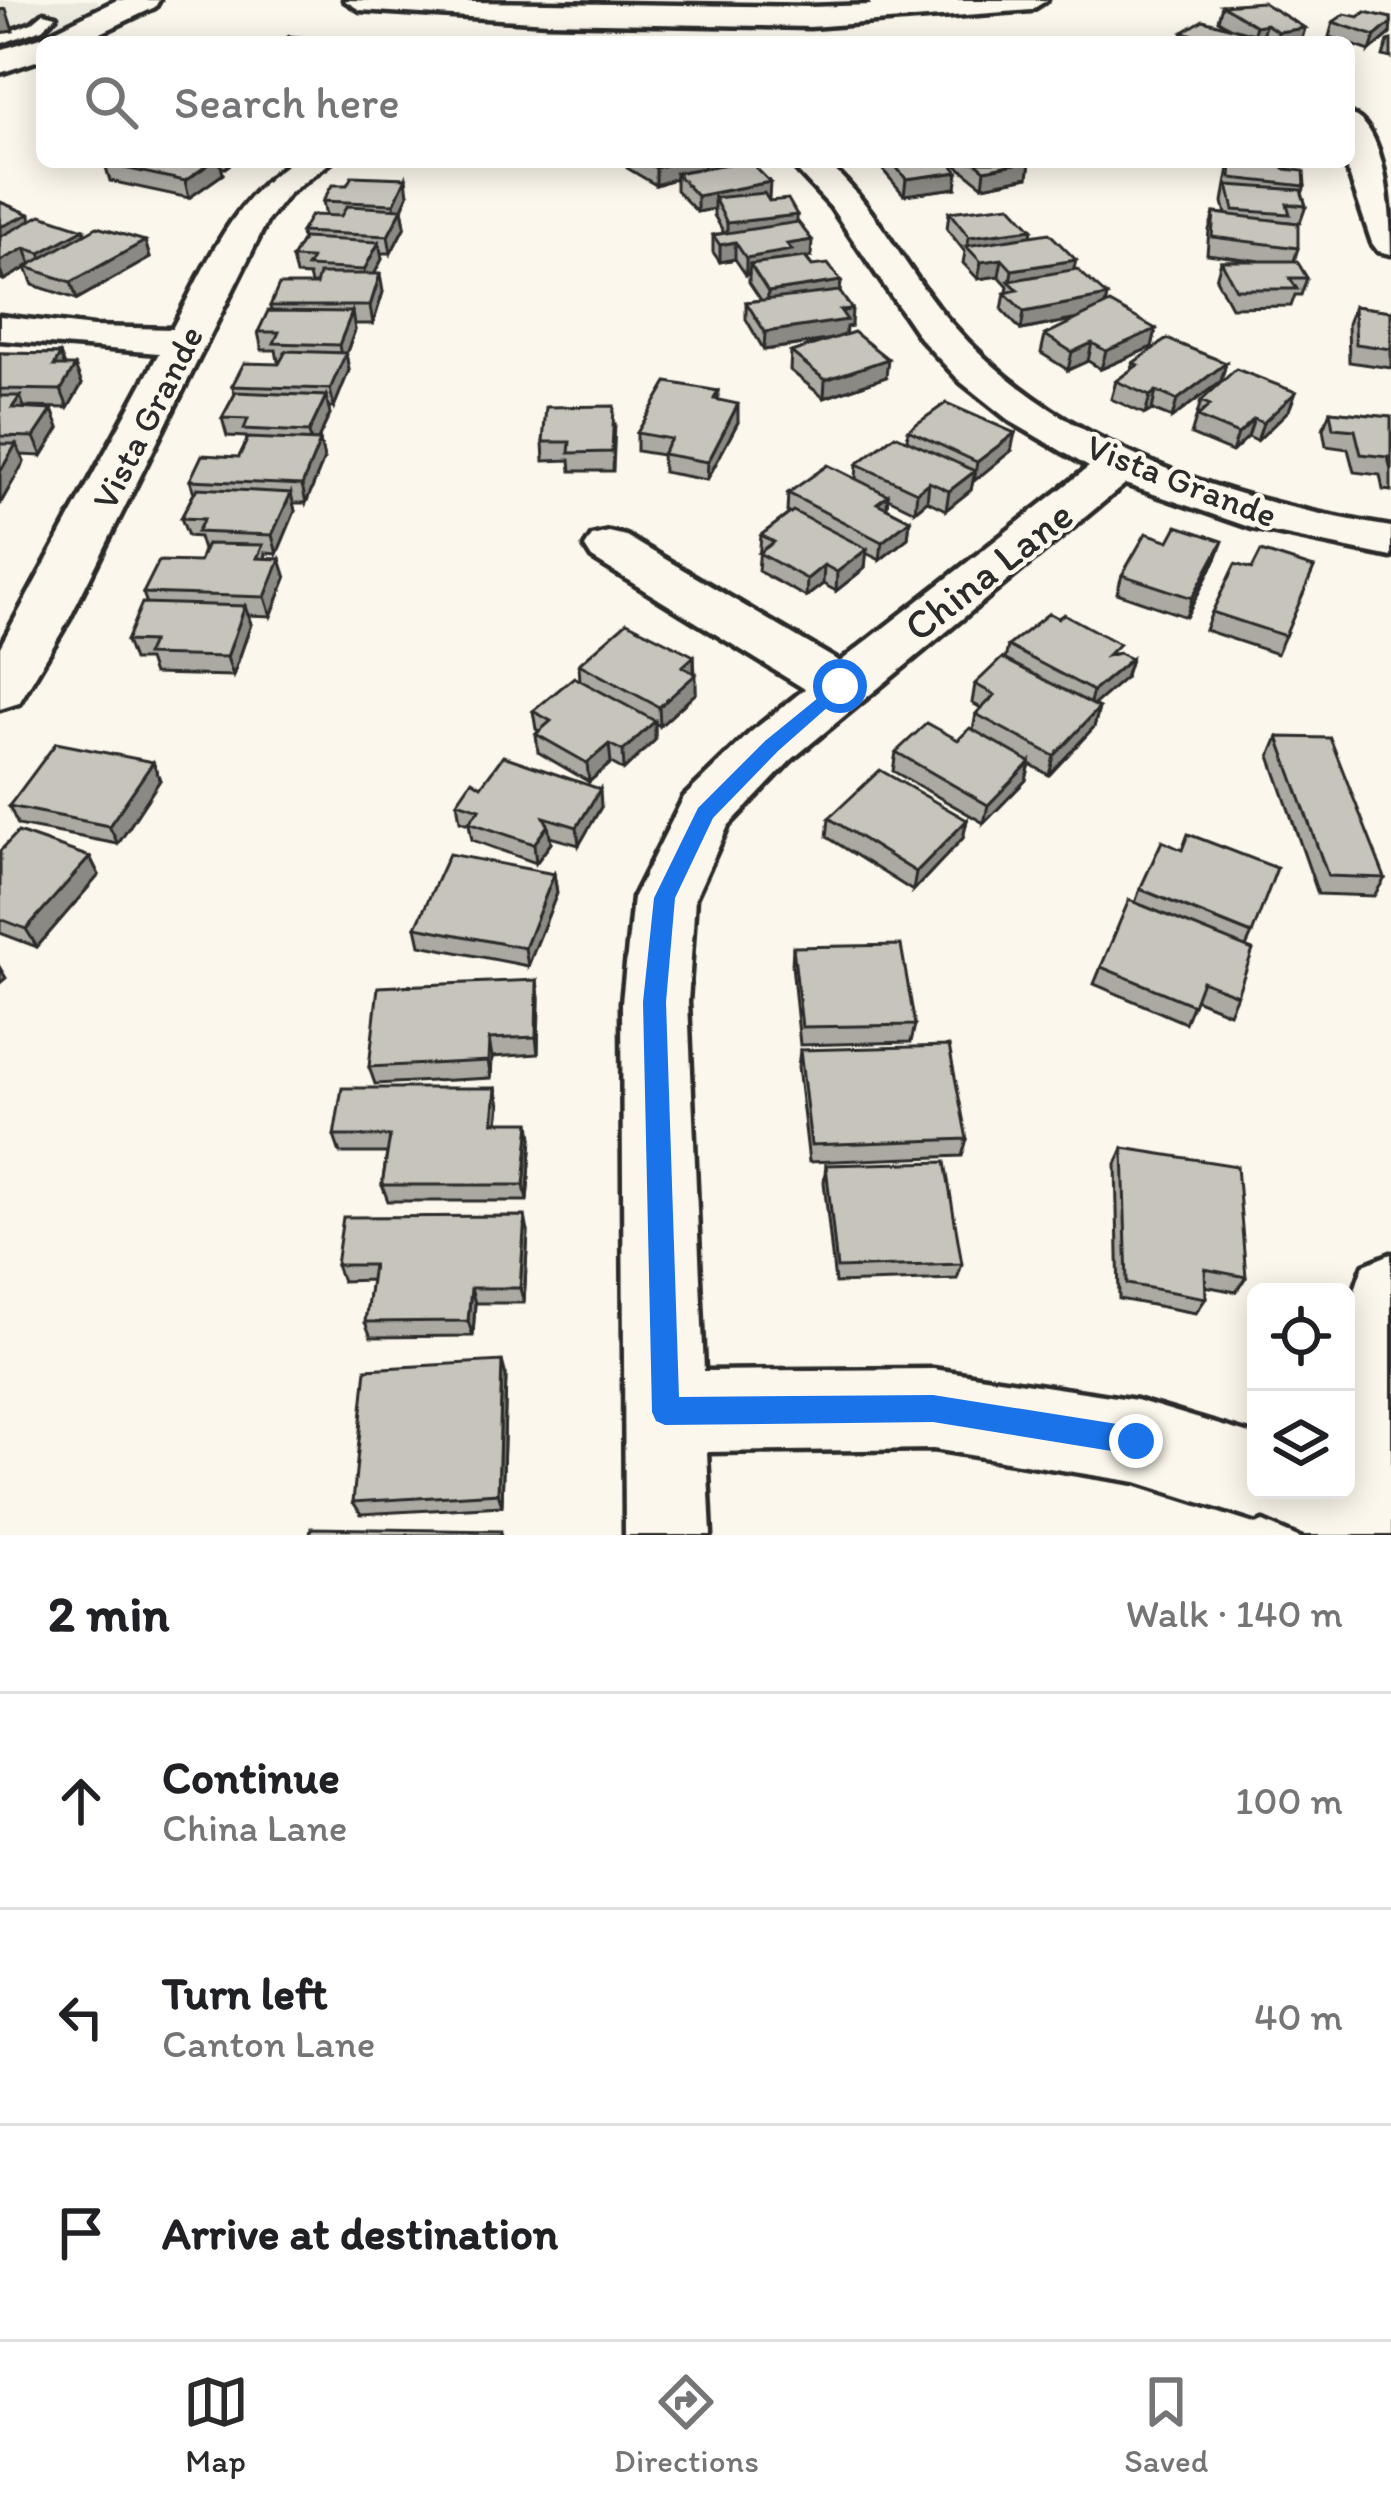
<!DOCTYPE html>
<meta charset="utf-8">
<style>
:root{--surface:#fff;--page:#f6f6f6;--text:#202124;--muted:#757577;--line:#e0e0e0;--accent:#2b2b2b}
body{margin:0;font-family:Itim,sans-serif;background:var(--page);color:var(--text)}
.controls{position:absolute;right:36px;bottom:36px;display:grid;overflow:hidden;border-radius:18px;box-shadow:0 6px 30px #0003}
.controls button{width:108px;height:108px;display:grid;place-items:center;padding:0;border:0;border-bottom:3px solid var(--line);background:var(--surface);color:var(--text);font:60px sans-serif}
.stop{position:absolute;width:36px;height:36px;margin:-27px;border:9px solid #1a73e8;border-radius:50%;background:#fff}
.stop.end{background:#1a73e8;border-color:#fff;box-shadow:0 3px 12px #0008}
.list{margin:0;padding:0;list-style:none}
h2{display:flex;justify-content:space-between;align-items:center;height:156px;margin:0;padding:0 48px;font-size:51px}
h2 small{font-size:39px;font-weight:400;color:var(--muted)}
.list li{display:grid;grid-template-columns:78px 1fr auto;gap:36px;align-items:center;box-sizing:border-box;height:216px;padding:0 48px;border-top:3px solid var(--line)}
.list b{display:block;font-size:45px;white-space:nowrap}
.list p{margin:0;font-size:39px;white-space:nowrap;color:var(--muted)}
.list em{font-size:39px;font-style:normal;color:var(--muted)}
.icon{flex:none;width:66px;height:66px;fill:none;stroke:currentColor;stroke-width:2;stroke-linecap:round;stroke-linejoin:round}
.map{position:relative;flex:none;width:1391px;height:1535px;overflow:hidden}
.search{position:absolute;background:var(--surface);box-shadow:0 6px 30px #0003;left:36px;right:36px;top:36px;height:132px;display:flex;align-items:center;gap:30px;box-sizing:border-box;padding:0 42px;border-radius:18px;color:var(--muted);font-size:45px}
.sheet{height:804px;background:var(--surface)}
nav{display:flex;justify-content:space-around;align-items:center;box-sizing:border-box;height:168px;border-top:3px solid var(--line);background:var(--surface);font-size:33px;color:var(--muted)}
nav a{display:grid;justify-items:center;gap:6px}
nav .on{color:var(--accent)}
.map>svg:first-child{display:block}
</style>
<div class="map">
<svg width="1391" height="1535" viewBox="0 0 1391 1535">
<rect width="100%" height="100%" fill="#fbf7ec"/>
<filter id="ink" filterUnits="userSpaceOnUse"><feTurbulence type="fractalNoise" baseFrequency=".00833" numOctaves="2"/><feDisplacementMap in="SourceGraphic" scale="24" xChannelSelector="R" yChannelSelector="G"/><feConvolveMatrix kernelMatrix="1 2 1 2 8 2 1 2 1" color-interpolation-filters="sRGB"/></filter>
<g filter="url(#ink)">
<!-- built -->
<polygon fill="#ebe8de" points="0,0 98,0 99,5 81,17 0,48"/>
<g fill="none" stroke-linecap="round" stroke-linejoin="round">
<defs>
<polygon id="service" points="44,13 56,16 42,29 0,44 0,35 32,23"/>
<g id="minor">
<path d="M1349,114C1388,124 1391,221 1391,254L1378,251L1372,243L1345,162H1349Z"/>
<path d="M291,162H331L288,194L267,221L68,621L19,703L0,709V647L159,353L0,340V316L93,327L172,329C205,268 231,201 291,162Z"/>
<path d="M789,162H826C878,208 905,271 950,322C1060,449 1230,501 1391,527V557L1252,528L1125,484L791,760L728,826L695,898L688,1002L704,1371L933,1369L1136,1400L1256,1436V1490H1346C1346,1417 1335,1334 1364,1265L1391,1254V1535H1304L1263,1517L1256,1520L1136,1482L933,1449L707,1452L711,1535H625L622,1002L633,898L684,797L751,732L805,689L592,558L585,547L592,536L609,532L626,536L840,662L1089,467L1010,421L961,382L920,338L831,207Z"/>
</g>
<polygon id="tertiary" points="117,0 159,0 155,7 82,42 42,42 42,59 0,73 0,50 41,37"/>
<polygon id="secondary" points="344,0 810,7 871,5 868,0 1047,0 1031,10 810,27 548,22 360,10"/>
</defs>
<!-- service casing -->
<use href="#service" stroke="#2b2b2b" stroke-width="9"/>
<!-- minor casing -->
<use href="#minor" stroke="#2b2b2b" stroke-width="9"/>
<!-- tertiary casing -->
<use href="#tertiary" stroke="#2b2b2b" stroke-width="9"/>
<!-- secondary casing -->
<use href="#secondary" stroke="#2b2b2b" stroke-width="9"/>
<!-- service -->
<use href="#service" fill="#fbf7ec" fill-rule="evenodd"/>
<!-- minor -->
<use href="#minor" fill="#fbf7ec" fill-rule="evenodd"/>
<!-- tertiary -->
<use href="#tertiary" fill="#fbf7ec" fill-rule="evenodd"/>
<!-- secondary -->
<use href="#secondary" fill="#fbf7ec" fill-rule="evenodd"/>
</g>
<!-- wall -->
<g fill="#aba9a2" stroke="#2b2b2b" stroke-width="3">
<polygon points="1222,5 1305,28 1301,42 1266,42 1262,39 1259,42 1181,42 1183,32 1231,28 1218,20"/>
<polygon points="1359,17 1391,18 1390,34 1370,51 1349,44 1349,42 1329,37 1333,22"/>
<polygon points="1391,40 1391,58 1383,56 1388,41"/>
<polygon points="109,162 233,162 225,168 221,167 223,174 189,198 110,181 105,164"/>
<polygon points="627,162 704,162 704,168 770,182 767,199 797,222 811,257 806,258 812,266 841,281 840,292 851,326 846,327 845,335 886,377 824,398 790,370 791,352 829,340 764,350 746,319 746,302 761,300 749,282 749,274 746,275 735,259 720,262 713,252 713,235 724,233 714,215 714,209 697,212 676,190 676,178 656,185 627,168"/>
<polygon points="883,162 950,162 956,188 904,195 882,169"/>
<polygon points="952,162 1030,162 1028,177 983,186"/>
<polygon points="1230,162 1295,162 1293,167 1284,166 1284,169 1305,186 1302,194 1306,206 1300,223 1288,222 1298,248 1294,261 1307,278 1301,295 1295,295 1291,306 1231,307 1216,279 1221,261 1260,261 1207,254 1209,230 1214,213 1226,214 1223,202"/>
<polygon points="408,195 402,209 405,226 391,253 380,253 382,259 374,274 383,292 373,324 354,324 355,330 346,354 349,370 334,407 328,407 330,414 317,441 320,441 324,459 306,503 293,503 295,511 277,554 265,553 266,558 286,578 271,616 248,615 251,624 233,676 153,674 148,660 133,660 126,641 147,604 143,593 199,562 203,550 199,537 188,536 181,518 194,493 190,480 239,457 247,441 246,437 227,436 222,418 235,394 232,386 279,364 281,361 278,361 276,350 262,350 258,332 271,311 270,306 316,284 311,284 309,276 296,275 292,258 302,241 301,232 326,216 323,201"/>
<polygon points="0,202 29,214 32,220 85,234 145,241 150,258 77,299 33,285 26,268 4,280 0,279"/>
<polygon points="949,212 1032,229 1031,236 1107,296 1105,306 1156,329 1152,347 1101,369 1088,361 1068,370 1041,353 1045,335 1078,319 1021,330 1002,310 1005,293 1007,292 1008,286 999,276 978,279 963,263 965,252 947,229"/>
<polygon points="1354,306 1391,311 1391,368 1349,362 1348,324"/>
<polygon points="0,353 60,354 65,366 82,384 68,408 24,407 52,410 59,428 42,456 21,455 24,462 0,504"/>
<polygon points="1133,363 1226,363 1221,381 1172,418 1152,410 1145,414 1111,399 1116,381 1131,370"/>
<polygon points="718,391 718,400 738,422 707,480 663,472 662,455 637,451 637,433"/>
<polygon points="1296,392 1289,410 1257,441 1248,437 1232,452 1191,435 1201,401"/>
<polygon points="1330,411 1391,417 1391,491 1383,490 1380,475 1354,472 1348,449 1326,446 1323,429"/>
<polygon points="615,424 613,471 571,471 570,460 544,461 543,442"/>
<polygon points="908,430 1011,451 973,480 971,490 946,510 927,501 915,511 888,498 887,508 910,520 908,538 880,560 866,553 865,568 836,591 823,584 806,597 758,571 761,535 790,513 787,512 788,493 856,479 857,464 907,440"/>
<polygon points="1169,541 1216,559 1186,617 1117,593 1122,575"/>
<polygon points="1314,568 1277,654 1205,630 1212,612 1252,569"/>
<polygon points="1008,646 1116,654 1131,659 1125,678 1093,705 1099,708 1094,727 1049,775 1030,764 1026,780 984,823 893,771 896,752 958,740 973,730 976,714 981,708 972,703 975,684 1005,660"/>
<polygon points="694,656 696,693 660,726 655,723 655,740 624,770 611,763 589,782 538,752 536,734 539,731 536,729 533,711 580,681 579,664"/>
<polygon points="1278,737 1385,878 1374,896 1318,894 1270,756"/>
<polygon points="153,762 160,780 118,844 18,825 9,806"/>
<polygon points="481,786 601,807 579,845 550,837 551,843 536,863 472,840 469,824 460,821 457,802"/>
<polygon points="829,818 967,820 963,838 913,891 827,837"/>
<polygon points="0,851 90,857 99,875 37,947 0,933"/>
<polygon points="554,874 557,893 528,966 420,945 416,927"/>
<polygon points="1140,889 1252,934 1246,947 1237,995 1229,1013 1195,999 1185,1023 1094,984 1101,967 1135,903"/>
<polygon points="793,947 915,1025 911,1042 800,1045 792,965"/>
<polygon points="537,980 539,998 538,1054 492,1057 491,1078 375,1084 369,1067"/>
<polygon points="800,1050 967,1139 962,1156 809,1162 798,1067"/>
<polygon points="496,1088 500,1105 498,1122 532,1138 527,1201 388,1201 382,1185 387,1153 340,1153 334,1136"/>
<polygon points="1123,1148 1246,1277 1236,1292 1205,1286 1206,1298 1196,1313 1119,1299 1116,1164"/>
<polygon points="826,1165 962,1264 957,1279 835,1283 824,1182"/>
<polygon points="528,1232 524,1303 475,1303 473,1336 371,1337 365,1322 371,1280 342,1281 336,1265"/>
<polygon points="506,1376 502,1506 361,1514 353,1502"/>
</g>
<!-- shaded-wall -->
<g fill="#8b8984" stroke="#2b2b2b" stroke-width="3">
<polygon points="6,9 13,31 0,33 0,10"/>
<polygon points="1391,23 1390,34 1370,51 1375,36"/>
<polygon points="1266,24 1259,42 1251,42 1256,26"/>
<polygon points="1305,28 1301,42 1275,42 1278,32"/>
<polygon points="212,162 220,162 223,174 189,198 185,181"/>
<polygon points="674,162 704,162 704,168 676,173 676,178 656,185 656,168"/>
<polygon points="1024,162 1030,162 1028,177 983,186 985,170"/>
<polygon points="958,172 956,188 904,195 906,179"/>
<polygon points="406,178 408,195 396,221 394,204"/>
<polygon points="770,182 769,199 720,208 714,198 714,209 697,212 697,196"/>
<polygon points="402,209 405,226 391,253 388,236"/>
<polygon points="29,214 35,231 0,247 0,227"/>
<polygon points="797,215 797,232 727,240 727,223"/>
<polygon points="84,229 89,246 46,270 40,253"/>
<polygon points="1032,229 1029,246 967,247 969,237"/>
<polygon points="812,240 811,257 750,264 749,274 746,275 746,258 787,244"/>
<polygon points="145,241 150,258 77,299 71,282"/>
<polygon points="379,242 382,259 368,287 364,270"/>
<polygon points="735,242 735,259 720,262 720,245"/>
<polygon points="25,248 31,265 4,280 0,270 0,261"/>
<polygon points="1002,259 999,276 978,279 981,262"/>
<polygon points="1076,260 1072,277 1010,282 1012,270"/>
<polygon points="380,274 383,292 373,324 370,306"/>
<polygon points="841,281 839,299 767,309 768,292"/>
<polygon points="1107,296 1103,314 1021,330 1024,312"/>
<polygon points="852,309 851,326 846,327 845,337 764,350 765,332"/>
<polygon points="352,312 355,330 346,354 349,370 334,407 330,389 342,361 339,345"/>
<polygon points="1156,329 1152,347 1101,369 1106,351"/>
<polygon points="1092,343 1088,361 1068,370 1072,352"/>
<polygon points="60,354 67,372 54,366"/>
<polygon points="888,359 886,377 824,398 825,380"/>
<polygon points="1226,363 1221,381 1172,418 1177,400"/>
<polygon points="75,366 82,384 68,408 61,390"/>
<polygon points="1156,391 1152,410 1145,414 1150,396"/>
<polygon points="1296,392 1289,410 1257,441 1263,423"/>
<polygon points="20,396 27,415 12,408"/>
<polygon points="326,396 330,414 313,450 309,432"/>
<polygon points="738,404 738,422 707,480 708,462"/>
<polygon points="52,410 59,428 42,456 34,437"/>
<polygon points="1254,419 1248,437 1232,452 1238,434"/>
<polygon points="1015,433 1011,451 974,481 977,462"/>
<polygon points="320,441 324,459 306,503 302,485"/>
<polygon points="16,444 24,462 0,504 0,472"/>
<polygon points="975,471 971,490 946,510 949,491"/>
<polygon points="929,482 927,501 915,511 917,492"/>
<polygon points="291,493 295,511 277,554 272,535"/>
<polygon points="888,495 886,513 877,503"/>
<polygon points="910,520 908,538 880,560 882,542"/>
<polygon points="1223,541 1216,559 1186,617 1192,598"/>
<polygon points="867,549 865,568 836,591 837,572"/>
<polygon points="280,559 286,578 271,616 265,597"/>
<polygon points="824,565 823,584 806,597 807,579"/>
<polygon points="245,606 251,624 233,676 227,657"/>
<polygon points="694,656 694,675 682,667"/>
<polygon points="1131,659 1125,678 1088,710 1093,691"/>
<polygon points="696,674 696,693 660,726 659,707"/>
<polygon points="1099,708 1094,727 1049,775 1054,756"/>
<polygon points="655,721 655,740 624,770 623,751"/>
<polygon points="609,744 611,763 589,782 587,763"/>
<polygon points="153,762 160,780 118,844 109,826"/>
<polygon points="1030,762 1026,780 984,823 988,805"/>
<polygon points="600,789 601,807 579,845 577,827"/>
<polygon points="967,820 963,838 913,891 916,872"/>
<polygon points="548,825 551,843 536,863 534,844"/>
<polygon points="90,857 99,875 37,947 26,929"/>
<polygon points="554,874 557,893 528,966 525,948"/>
<polygon points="0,968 6,978 0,983"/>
<polygon points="537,980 539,998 538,1054 536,1037"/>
<polygon points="489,1039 492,1057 491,1078 488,1061"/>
<polygon points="496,1088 500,1105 496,1139 493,1122"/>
<polygon points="530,1122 532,1138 527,1201 524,1185"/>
<polygon points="525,1216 528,1232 524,1303 520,1288"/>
<polygon points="471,1288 475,1303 473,1336 468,1321"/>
<polygon points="502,1361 506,1376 502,1506 498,1493"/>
</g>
<!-- building -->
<g fill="#c7c4bc" stroke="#2b2b2b" stroke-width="3">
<polygon points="1262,2 1305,28 1278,32 1266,24 1256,26 1222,5"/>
<polygon points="1365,12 1391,18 1391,23 1375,36 1333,22 1345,14 1359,17"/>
<polygon points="1203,20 1261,36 1251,42 1233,40 1218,42 1183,32"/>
<polygon points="289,36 329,40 327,42 282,42"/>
<polygon points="340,38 376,42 335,42"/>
<polygon points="109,162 212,162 185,181 105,164"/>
<polygon points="645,162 674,162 656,168"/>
<polygon points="739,162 750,162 770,182 697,196 676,173"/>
<polygon points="892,162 950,162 958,172 906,179"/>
<polygon points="975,162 1024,162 985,170"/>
<polygon points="1232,162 1284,163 1284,169 1304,171 1305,186 1231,178"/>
<polygon points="352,176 406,178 394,204 323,201 332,185 347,185"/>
<polygon points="1228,185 1301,190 1306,206 1287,204 1290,214 1234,210"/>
<polygon points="764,193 769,201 788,199 797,215 727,223 714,198"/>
<polygon points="0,202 29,214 0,227"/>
<polygon points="1010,205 1032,229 969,237 949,212"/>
<polygon points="347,206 402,209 388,236 301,232 311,215 341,216"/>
<polygon points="1214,213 1298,223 1298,248 1212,237"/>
<polygon points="41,215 84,229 40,253 25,248 0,261 0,237"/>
<polygon points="798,222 812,240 787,244 792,250 746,258 735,242 720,245 713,235"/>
<polygon points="97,227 145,241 71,282 26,267"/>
<polygon points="1049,233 1076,260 1012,270 1002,259 981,262 966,246"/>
<polygon points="304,238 379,242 364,270 307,267 312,259 292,258"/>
<polygon points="805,257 812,266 828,264 841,281 768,292 750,264"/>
<polygon points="1221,261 1297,261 1307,278 1290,278 1297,289 1236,289"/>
<polygon points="1077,269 1107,296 1024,312 1005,293 1018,290 1009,281"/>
<polygon points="319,274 380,274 370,306 270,306 279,285 316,285"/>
<polygon points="839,291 852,309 840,310 847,320 765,332 746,302"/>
<polygon points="1110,303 1156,329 1106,351 1092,343 1072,352 1045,335"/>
<polygon points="1354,306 1391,311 1391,349 1356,344"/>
<polygon points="268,311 352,312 339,345 274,343 279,332 258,332"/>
<polygon points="854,332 888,359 825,380 791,352"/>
<polygon points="1167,339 1226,363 1177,400 1156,391 1150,396 1116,381 1138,365 1133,363"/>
<polygon points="286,351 346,353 330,389 232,386 244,363 279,364"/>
<polygon points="0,353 60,354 54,366 75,366 61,390 0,389"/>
<polygon points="1236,369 1296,392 1263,423 1254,419 1238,434 1197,417 1210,405 1201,401"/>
<polygon points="667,382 718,391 714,399 738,404 708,462 662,454 671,439 637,433"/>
<polygon points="236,392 326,396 309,432 244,429 248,419 222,418"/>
<polygon points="0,396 20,396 12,408 52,410 34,437 0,436"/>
<polygon points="946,403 1015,433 977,462 908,430"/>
<polygon points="614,406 612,452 569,453 570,442 543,442 546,407"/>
<polygon points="1330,411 1391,417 1391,471 1388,457 1361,454 1355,430 1333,428"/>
<polygon points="895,435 975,471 949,491 929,482 917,492 857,464"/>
<polygon points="248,438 320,441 302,485 190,480 202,455 239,457"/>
<polygon points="0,444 16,444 0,472"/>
<polygon points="828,465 888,495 877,503 910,520 882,542 788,493"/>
<polygon points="197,488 291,493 272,535 197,532 204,519 181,518"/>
<polygon points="793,511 867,549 837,572 824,565 807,579 759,553 774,542 761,535"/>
<polygon points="1177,526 1223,541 1192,598 1122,575 1146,533 1169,541"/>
<polygon points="207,544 263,545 257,558 280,559 265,597 143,593 159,561 199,562"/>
<polygon points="1261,551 1314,568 1285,636 1212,612 1235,564 1252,569"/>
<polygon points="142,603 245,606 227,657 146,655 152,642 126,641"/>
<polygon points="1049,613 1058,618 1064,614 1119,644 1107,656 1119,653 1131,659 1093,691 1008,646"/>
<polygon points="627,622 694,656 682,667 696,674 659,707 579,664"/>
<polygon points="1002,658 1099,708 1054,756 976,714 995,695 975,684"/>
<polygon points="574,677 655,721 623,751 609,744 587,763 536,734 551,721 533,711"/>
<polygon points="927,723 958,740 970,728 1030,762 988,805 896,752"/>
<polygon points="1278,737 1330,738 1385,878 1328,876"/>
<polygon points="56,743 153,762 109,826 9,806"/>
<polygon points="503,756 600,789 577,827 544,817 548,825 534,844 469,822 480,809 457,802 472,780 481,786"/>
<polygon points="880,770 967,820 916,872 829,818"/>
<polygon points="18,832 90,857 26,929 0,919 0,851"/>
<polygon points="1188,834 1277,868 1252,934 1140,889 1162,841 1182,850"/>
<polygon points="449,854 554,874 525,948 416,927"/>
<polygon points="1129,900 1253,950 1237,995 1202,981 1193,1005 1101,967"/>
<polygon points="901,945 915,1025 802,1027 793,947"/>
<polygon points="537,980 536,1037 489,1039 488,1061 369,1067 378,987"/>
<polygon points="949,1046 967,1139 811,1145 800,1050"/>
<polygon points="342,1088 496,1088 493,1122 530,1122 524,1185 382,1185 390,1136 334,1136"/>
<polygon points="1123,1148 1237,1166 1246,1277 1205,1269 1206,1298 1127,1284"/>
<polygon points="945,1162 962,1264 837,1268 826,1165"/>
<polygon points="525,1216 520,1288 471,1288 468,1321 365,1322 373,1265 336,1265 343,1217"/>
<polygon points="502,1361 498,1493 353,1502 366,1369"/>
<polygon points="311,1528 501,1531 501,1535 310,1535"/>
</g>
</g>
<!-- route -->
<polygon fill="#1a73e8" points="840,680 846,682 846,691 778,751 713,818 675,898 666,1002 679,1397 933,1395 1136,1427 1146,1431 1150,1441 1146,1451 1136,1455 933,1422 665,1425 656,1421 652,1412 643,1002 654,898 698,808 765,741"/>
<g text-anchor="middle" stroke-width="9" stroke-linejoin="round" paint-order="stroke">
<!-- far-street labels -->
<g font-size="36" fill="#2b2b2b" stroke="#fbf7ec">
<text transform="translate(147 417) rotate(-63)" y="13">Vista Grande</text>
<text transform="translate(1182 480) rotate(21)" y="13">Vista Grande</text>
</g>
<!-- street labels -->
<g font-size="42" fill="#2b2b2b" stroke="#fbf7ec">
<text transform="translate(988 570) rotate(-38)" y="15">China Lane</text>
</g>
</g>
</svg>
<div class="controls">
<button><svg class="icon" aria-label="locate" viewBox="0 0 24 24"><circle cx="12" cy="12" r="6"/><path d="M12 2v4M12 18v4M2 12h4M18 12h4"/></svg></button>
<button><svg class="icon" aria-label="layers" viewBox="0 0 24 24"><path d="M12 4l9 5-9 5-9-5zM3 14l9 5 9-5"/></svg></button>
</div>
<div class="stop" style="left:840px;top:686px"></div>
<div class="stop end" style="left:1136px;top:1441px"></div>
<div class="search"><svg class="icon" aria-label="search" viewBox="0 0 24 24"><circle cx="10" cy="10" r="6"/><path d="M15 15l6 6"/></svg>Search here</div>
</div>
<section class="sheet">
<h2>2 min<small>Walk · 140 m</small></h2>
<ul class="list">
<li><svg class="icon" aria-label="ahead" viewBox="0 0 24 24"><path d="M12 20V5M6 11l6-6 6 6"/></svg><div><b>Continue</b><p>China Lane</p></div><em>100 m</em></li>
<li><svg class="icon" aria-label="left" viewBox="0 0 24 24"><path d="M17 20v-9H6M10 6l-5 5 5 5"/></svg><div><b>Turn left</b><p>Canton Lane</p></div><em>40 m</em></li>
<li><svg class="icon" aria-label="arrive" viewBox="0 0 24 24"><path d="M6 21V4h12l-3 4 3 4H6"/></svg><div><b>Arrive at destination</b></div></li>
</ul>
</section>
<nav>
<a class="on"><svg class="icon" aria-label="map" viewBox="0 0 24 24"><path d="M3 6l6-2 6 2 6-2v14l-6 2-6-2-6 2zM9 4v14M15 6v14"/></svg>Map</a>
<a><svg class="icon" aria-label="directions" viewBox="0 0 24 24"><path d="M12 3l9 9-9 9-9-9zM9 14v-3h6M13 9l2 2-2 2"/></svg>Directions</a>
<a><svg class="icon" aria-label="saved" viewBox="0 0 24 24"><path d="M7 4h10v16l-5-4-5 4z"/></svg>Saved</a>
</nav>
